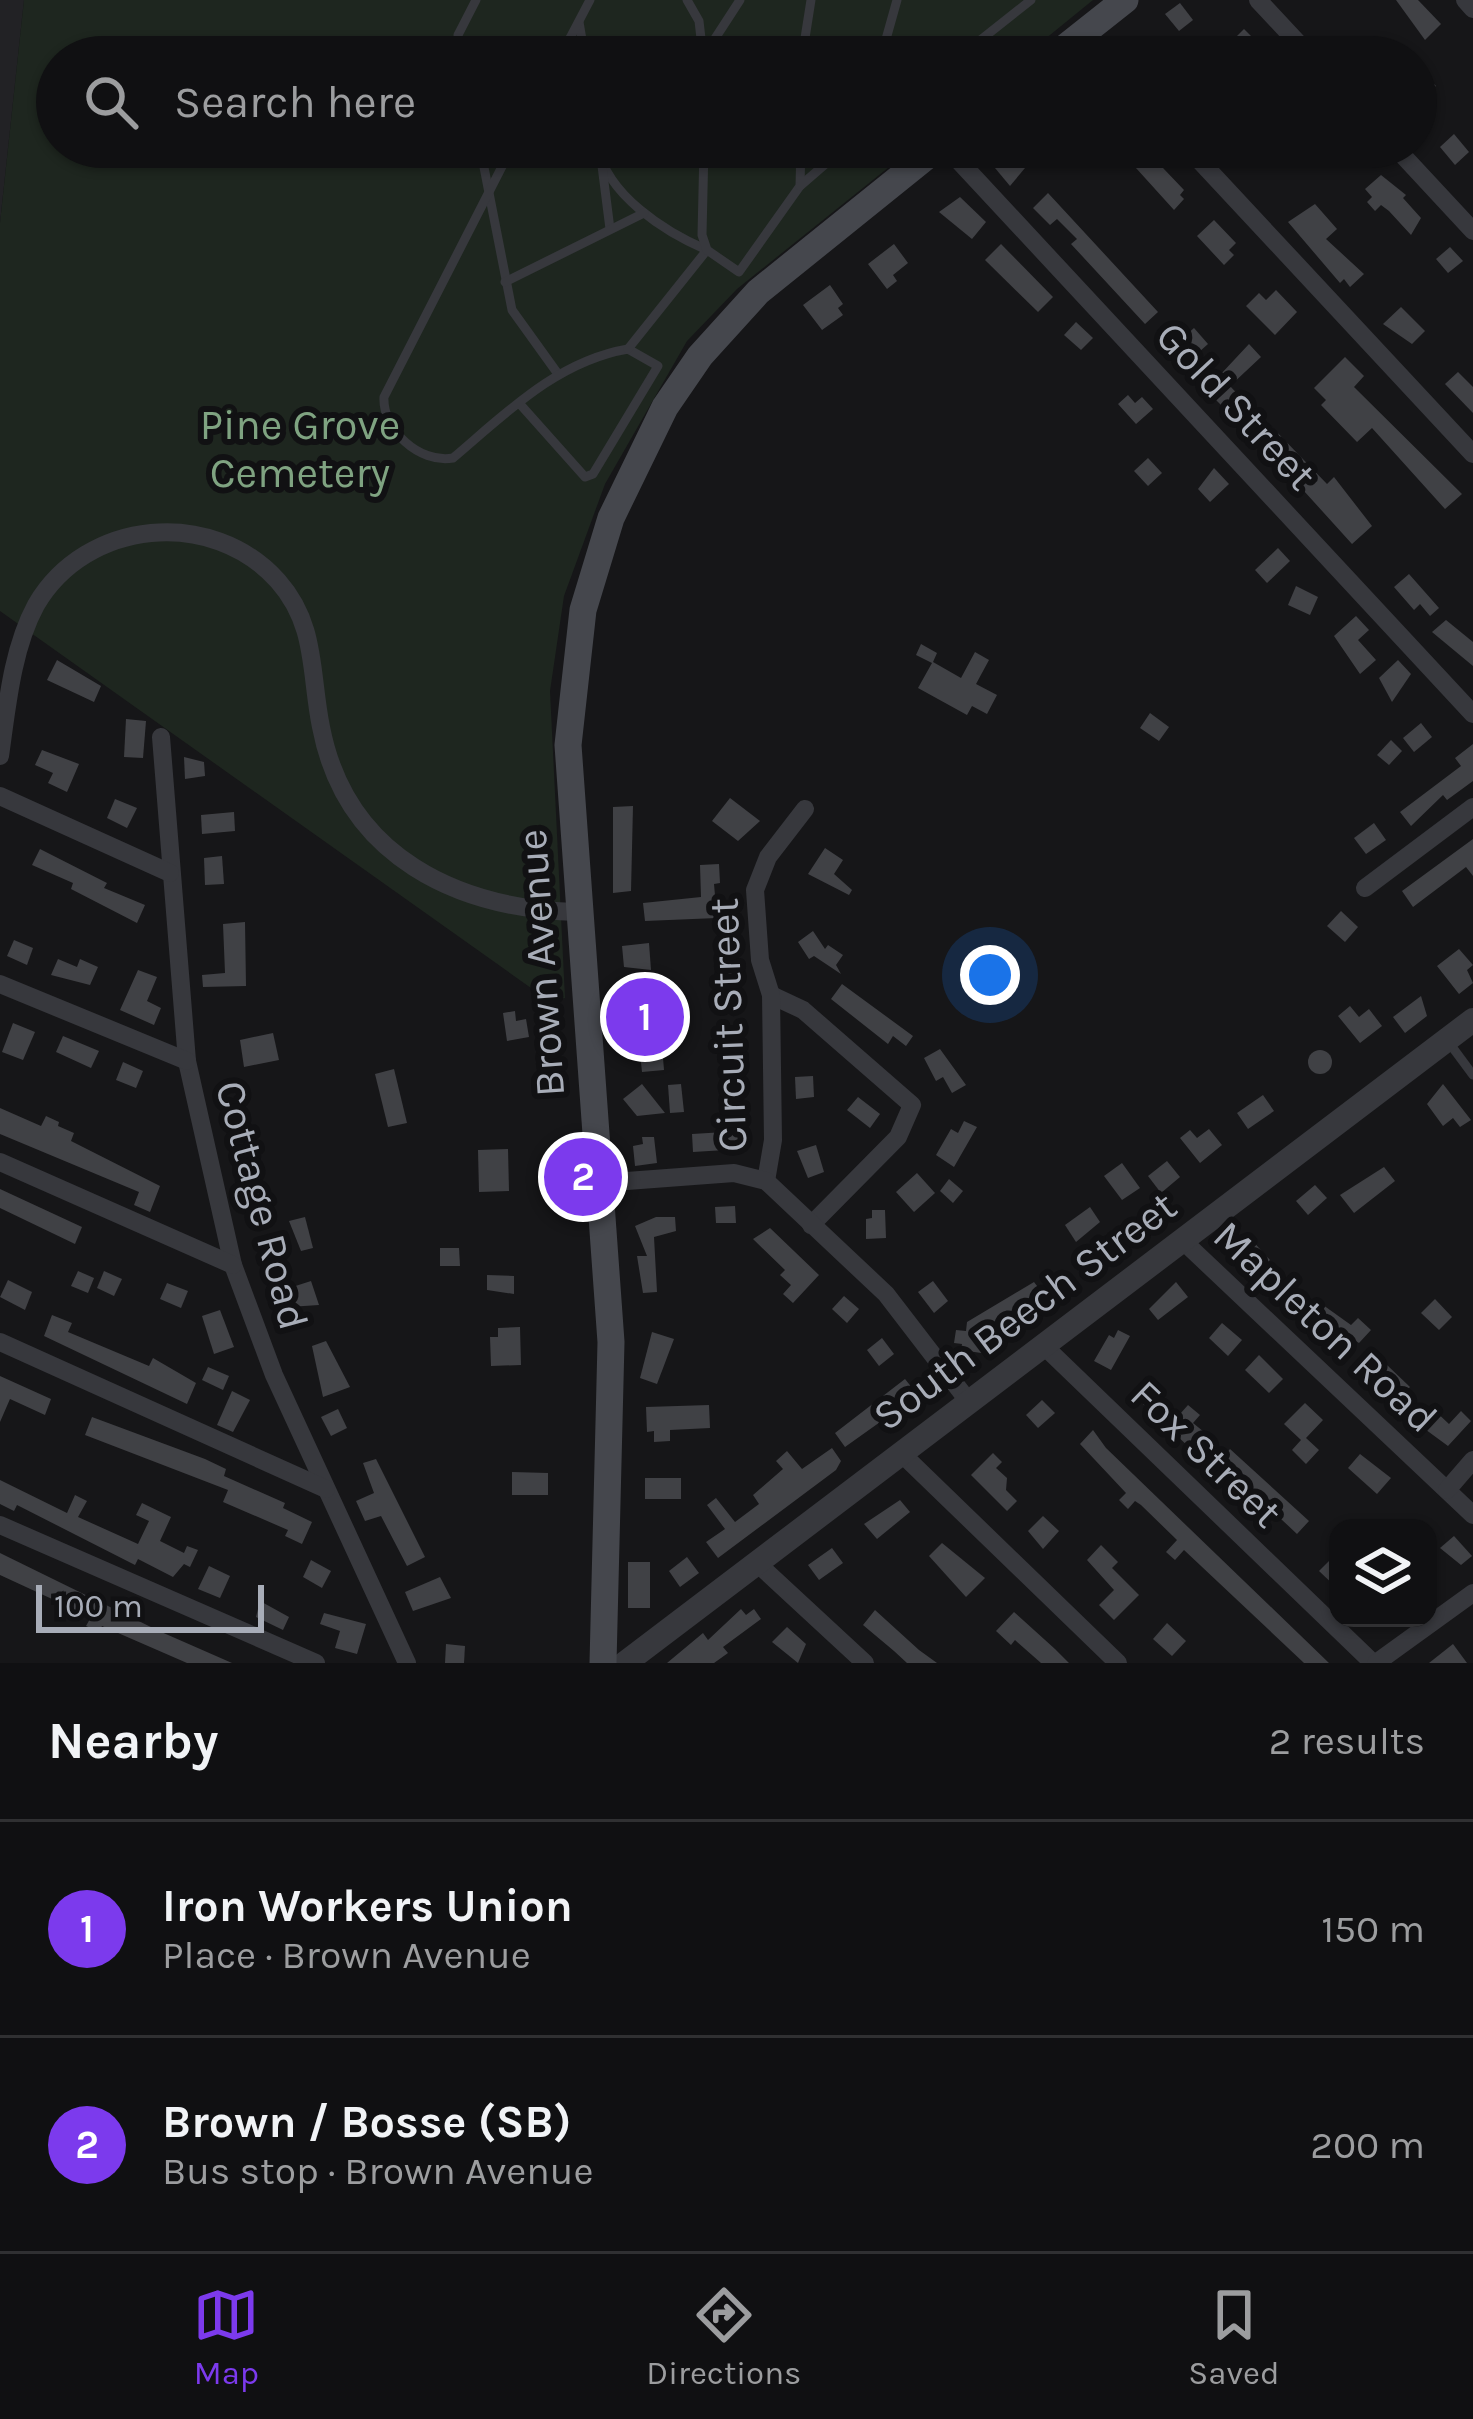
<!DOCTYPE html>
<meta charset="utf-8">
<style>
:root{--surface:#101012;--page:#19191b;--text:#f1f3f6;--muted:#9c9d9f;--line:#303032;--accent:#7c3aed}
body{margin:0;font-family:Karla,sans-serif;background:var(--page);color:var(--text)}
.controls{position:absolute;right:36px;bottom:36px;display:grid;overflow:hidden;border-radius:24px;box-shadow:0 3px 9px #0004}
.controls button{width:108px;height:108px;display:grid;place-items:center;padding:0;border:0;border-bottom:3px solid var(--line);background:var(--surface);color:var(--text);font:60px sans-serif}
.scale{position:absolute;left:36px;bottom:30px;width:228px;box-sizing:border-box;padding-left:12px;border:6px solid #a8adb8;border-top:0;font-size:33px;line-height:42px;white-space:nowrap;color:#a8adb8;-webkit-text-stroke:9px #111113;paint-order:stroke}
.you{position:absolute;left:990px;top:975px;width:42px;height:42px;margin:-30px;border:9px solid #fff;border-radius:50%;background:#1a73e8;box-shadow:0 0 0 18px #1a73e833}
.badge{display:grid;place-items:center;width:78px;height:78px;border-radius:50%;background:var(--accent);color:#fff;font-size:39px;font-weight:700}
.pin{position:absolute;translate:-50% -50%;border:6px solid #fff;box-shadow:0 3px 12px #0006}
.list{margin:0;padding:0;list-style:none}
h2{display:flex;justify-content:space-between;align-items:center;height:156px;margin:0;padding:0 48px;font-size:51px}
h2 small{font-size:39px;font-weight:400;color:var(--muted)}
.list li{display:grid;grid-template-columns:78px 1fr auto;gap:36px;align-items:center;box-sizing:border-box;height:216px;padding:0 48px;border-top:3px solid var(--line)}
.list b{display:block;font-size:45px;white-space:nowrap}
.list p{margin:0;font-size:39px;white-space:nowrap;color:var(--muted)}
.list em{font-size:39px;font-style:normal;color:var(--muted)}
.icon{flex:none;width:66px;height:66px;fill:none;stroke:currentColor;stroke-width:2;stroke-linecap:round;stroke-linejoin:round}
.map{position:relative;flex:none;width:1473px;height:1663px;overflow:hidden}
.search{position:absolute;background:var(--surface);box-shadow:0 3px 9px #0004;left:36px;right:36px;top:36px;height:132px;display:flex;align-items:center;gap:30px;box-sizing:border-box;padding:0 42px;border-radius:66px;color:var(--muted);font-size:45px}
.sheet{height:588px;background:var(--surface)}
nav{display:flex;justify-content:space-around;align-items:center;box-sizing:border-box;height:168px;border-top:3px solid var(--line);background:var(--surface);font-size:33px;color:var(--muted)}
nav a{display:grid;justify-items:center;gap:6px}
nav .on{color:var(--accent)}
.map>svg:first-child{display:block}
</style>
<div class="map">
<svg width="1473" height="1663" viewBox="0 0 1473 1663">
<rect width="100%" height="100%" fill="#161618"/>
<!-- built -->
<polygon fill="#222225" points="0,0 24,0 0,223"/>
<!-- green -->
<polygon fill="#1e261f" points="24,0 1093,0 1023,57 57,57 57,147 914,147 737,289 687,341 605,484 564,596 550,691 565,998 556,1000 531,988 0,611 0,223"/>
<!-- building -->
<g fill="#404145">
<polygon points="1396,0 1418,0 1441,24 1425,40"/>
<polygon points="1180,3 1193,20 1179,31 1165,14"/>
<polygon points="1244,29 1261,46 1250,57 1231,42"/>
<polygon points="1140,38 1157,57 1132,57 1126,50"/>
<polygon points="1416,64 1436,86 1416,98"/>
<polygon points="1454,134 1469,152 1455,165 1440,147"/>
<polygon points="1117,147 1143,147 1184,190 1180,195 1184,199 1174,210"/>
<polygon points="1013,153 1025,168 1010,186 995,168"/>
<polygon points="1381,175 1406,195 1403,198 1421,218 1411,235 1389,211 1381,205 1375,211 1367,202 1372,197 1365,189"/>
<polygon points="1048,193 1158,312 1145,324 1071,244 1077,239 1057,219 1050,225 1033,208"/>
<polygon points="960,197 986,222 972,239 939,212"/>
<polygon points="1315,204 1337,229 1326,239 1364,274 1350,287 1344,279 1340,283 1288,222"/>
<polygon points="1214,220 1236,243 1229,250 1234,255 1224,265 1197,236"/>
<polygon points="894,244 908,263 893,275 897,281 887,289 868,264"/>
<polygon points="1001,244 1053,297 1038,312 985,260"/>
<polygon points="1450,247 1463,261 1448,273 1436,259"/>
<polygon points="830,285 843,304 838,308 843,315 822,330 803,305"/>
<polygon points="1276,290 1297,312 1275,335 1246,306 1259,293 1266,300"/>
<polygon points="1401,307 1425,331 1412,344 1383,324"/>
<polygon points="1076,322 1093,338 1081,350 1064,335"/>
<polygon points="1194,328 1208,344 1181,368 1167,352"/>
<polygon points="1249,344 1261,357 1230,386 1244,401 1234,410 1229,404 1224,408 1206,390"/>
<polygon points="1345,357 1364,376 1354,387 1462,494 1445,509 1372,428 1357,442 1321,405 1326,400 1314,388"/>
<polygon points="1458,372 1473,387 1473,413 1445,384"/>
<polygon points="1128,395 1135,403 1142,397 1153,409 1136,424 1118,404"/>
<polygon points="1270,425 1327,484 1334,477 1372,526 1352,544 1256,438"/>
<polygon points="1148,458 1162,473 1148,486 1134,471"/>
<polygon points="1214,468 1229,484 1210,502 1198,489"/>
<polygon points="1278,548 1290,561 1267,583 1255,570"/>
<polygon points="1409,574 1439,608 1430,616 1420,604 1414,610 1394,587"/>
<polygon points="1296,586 1318,597 1310,615 1288,605"/>
<polygon points="1356,616 1369,630 1358,640 1376,660 1360,674 1334,636"/>
<polygon points="1446,620 1473,642 1473,666 1432,632"/>
<polygon points="921,644 937,653 933,662 961,678 975,652 989,660 976,684 997,695 987,714 972,706 967,715 918,688 932,663 916,655"/>
<polygon points="57,660 101,686 94,702 47,680"/>
<polygon points="1398,660 1411,674 1392,702 1379,678"/>
<polygon points="1150,713 1169,727 1159,741 1140,728"/>
<polygon points="126,719 146,721 143,758 124,757"/>
<polygon points="1421,723 1432,737 1414,752 1403,738"/>
<polygon points="1391,740 1402,751 1389,765 1377,755"/>
<polygon points="1473,744 1473,781 1447,800 1443,795 1411,826 1400,812 1461,766 1455,758"/>
<polygon points="42,750 79,764 67,792 48,783 53,773 35,765"/>
<polygon points="184,757 204,762 205,776 185,779"/>
<polygon points="730,798 760,821 738,841 712,821"/>
<polygon points="115,799 137,808 127,828 107,818"/>
<polygon points="633,806 631,891 613,893 613,807"/>
<polygon points="234,812 235,831 202,834 201,815"/>
<polygon points="1374,823 1386,840 1366,854 1354,838"/>
<polygon points="1473,839 1473,876 1466,867 1413,907 1402,891"/>
<polygon points="825,848 843,860 834,874 852,890 849,895 808,874"/>
<polygon points="40,849 107,883 104,888 145,905 137,923 71,889 73,883 32,865"/>
<polygon points="222,856 224,884 205,885 204,858"/>
<polygon points="719,864 720,883 714,884 717,918 645,921 643,903 701,897 700,865"/>
<polygon points="1341,911 1358,927 1345,942 1327,926"/>
<polygon points="245,922 246,986 203,987 202,975 225,973 223,924"/>
<polygon points="813,931 825,949 828,945 843,955 836,965 841,974 814,956 809,959 798,942"/>
<polygon points="14,940 33,948 27,965 7,956"/>
<polygon points="649,943 651,970 624,967 622,946"/>
<polygon points="1459,949 1473,965 1467,970 1473,983 1459,994 1437,966"/>
<polygon points="58,959 77,967 80,959 98,967 90,985 51,975"/>
<polygon points="732,969 735,991 717,994 715,972"/>
<polygon points="138,970 157,977 147,1001 161,1008 154,1025 120,1010"/>
<polygon points="842,984 913,1036 906,1046 893,1036 888,1044 831,999"/>
<polygon points="1421,996 1427,1016 1405,1033 1393,1017"/>
<polygon points="671,998 674,1032 661,1033 664,1070 642,1072 638,1034 618,1035 616,1002"/>
<polygon points="1350,1006 1359,1017 1369,1009 1382,1026 1360,1043 1338,1016"/>
<polygon points="515,1011 516,1021 526,1019 529,1037 507,1041 503,1013"/>
<polygon points="13,1023 35,1032 23,1060 2,1052"/>
<polygon points="273,1033 279,1060 244,1067 240,1040"/>
<polygon points="63,1036 99,1051 91,1068 56,1052"/>
<polygon points="940,1049 966,1085 952,1093 943,1077 936,1081 924,1058"/>
<circle cx="1320" cy="1062" r="12"/>
<polygon points="123,1062 143,1071 136,1088 116,1080"/>
<polygon points="394,1069 407,1123 388,1127 375,1074"/>
<polygon points="813,1076 814,1097 796,1099 795,1077"/>
<polygon points="642,1084 665,1113 637,1116 623,1099"/>
<polygon points="681,1084 684,1112 670,1113 668,1085"/>
<polygon points="1443,1084 1471,1120 1460,1127 1453,1118 1443,1126 1427,1104"/>
<polygon points="1263,1095 1274,1111 1248,1129 1237,1113"/>
<polygon points="737,1096 737,1102 743,1102 742,1149 693,1152 692,1134 725,1132 724,1097"/>
<polygon points="858,1097 880,1114 870,1128 847,1110"/>
<polygon points="0,1108 41,1126 46,1116 59,1122 58,1126 74,1133 71,1141 160,1186 150,1212 134,1205 139,1192 0,1134"/>
<polygon points="964,1121 977,1127 954,1167 936,1155 951,1129 958,1133"/>
<polygon points="1209,1129 1222,1145 1200,1163 1180,1138 1190,1130 1197,1138"/>
<polygon points="642,1137 654,1137 657,1163 635,1166 633,1146 643,1144"/>
<polygon points="816,1145 824,1172 808,1178 797,1151"/>
<polygon points="508,1149 509,1191 479,1192 478,1150"/>
<polygon points="1167,1161 1180,1177 1161,1193 1148,1176"/>
<polygon points="1122,1163 1140,1188 1122,1200 1104,1176"/>
<polygon points="1384,1167 1395,1181 1354,1213 1340,1195"/>
<polygon points="917,1173 935,1193 914,1212 896,1192"/>
<polygon points="949,1179 963,1191 953,1203 940,1191"/>
<polygon points="1315,1185 1327,1198 1308,1215 1296,1201"/>
<polygon points="0,1189 82,1227 75,1244 0,1208"/>
<polygon points="735,1206 736,1223 716,1223 715,1207"/>
<polygon points="1090,1207 1100,1222 1076,1242 1065,1225"/>
<polygon points="872,1210 885,1210 886,1238 866,1239 866,1219 872,1218"/>
<polygon points="305,1217 313,1248 301,1251 289,1221"/>
<polygon points="656,1217 675,1217 676,1231 654,1237 657,1292 643,1293 637,1256 647,1256 635,1226"/>
<polygon points="770,1228 819,1275 793,1303 783,1294 791,1285 780,1275 785,1270 753,1239"/>
<polygon points="1248,1236 1270,1260 1255,1273 1234,1250"/>
<polygon points="440,1248 459,1248 460,1266 440,1266"/>
<polygon points="78,1271 94,1278 88,1293 71,1286"/>
<polygon points="104,1271 122,1279 114,1296 97,1288"/>
<polygon points="487,1275 514,1276 514,1294 487,1290"/>
<polygon points="8,1280 32,1292 25,1310 0,1297"/>
<polygon points="311,1281 319,1305 289,1307 283,1290"/>
<polygon points="933,1281 948,1301 934,1313 918,1292"/>
<polygon points="1034,1282 1047,1299 1024,1316 1019,1309 991,1327 988,1354 961,1350 962,1344 954,1343 956,1330 966,1331 967,1322"/>
<polygon points="1176,1282 1188,1297 1158,1320 1149,1309"/>
<polygon points="167,1283 188,1291 181,1308 160,1299"/>
<polygon points="844,1296 859,1309 847,1323 832,1309"/>
<polygon points="1435,1299 1452,1317 1439,1330 1421,1313"/>
<polygon points="1323,1305 1351,1325 1358,1318 1371,1330 1359,1343 1334,1327 1327,1334 1311,1318"/>
<polygon points="220,1310 234,1347 214,1354 202,1316"/>
<polygon points="52,1315 72,1323 68,1332 149,1366 153,1358 196,1383 187,1404 44,1336"/>
<polygon points="1222,1323 1242,1340 1228,1356 1209,1338"/>
<polygon points="520,1327 521,1365 491,1366 490,1337 498,1337 498,1328"/>
<polygon points="1118,1330 1130,1336 1111,1370 1094,1361 1109,1335 1114,1338"/>
<polygon points="652,1332 674,1339 657,1384 640,1378"/>
<polygon points="882,1338 894,1354 879,1366 867,1350"/>
<polygon points="326,1341 350,1387 323,1397 312,1346"/>
<polygon points="1259,1355 1283,1379 1269,1393 1245,1370"/>
<polygon points="1387,1365 1410,1387 1394,1403 1372,1379"/>
<polygon points="208,1367 229,1376 223,1390 202,1380"/>
<polygon points="0,1376 51,1399 45,1415 10,1399 0,1422"/>
<polygon points="905,1379 913,1389 907,1393 911,1400 845,1447 835,1433"/>
<polygon points="232,1391 250,1400 233,1432 217,1425"/>
<polygon points="1155,1391 1180,1414 1188,1405 1200,1415 1193,1423 1204,1432 1190,1448 1143,1404"/>
<polygon points="1042,1400 1055,1413 1038,1428 1026,1415"/>
<polygon points="1305,1403 1323,1420 1306,1438 1319,1450 1306,1464 1292,1450 1301,1440 1284,1424"/>
<polygon points="709,1405 710,1428 670,1430 670,1441 654,1442 654,1431 647,1432 646,1407"/>
<polygon points="338,1409 347,1428 331,1436 321,1417"/>
<polygon points="1433,1409 1449,1424 1461,1411 1471,1421 1448,1446 1418,1424"/>
<polygon points="92,1417 205,1459 226,1469 224,1476 285,1503 283,1508 312,1522 302,1544 285,1536 288,1530 223,1502 228,1490 85,1435"/>
<polygon points="1093,1430 1106,1448 1329,1663 1304,1663 1184,1550 1175,1560 1166,1552 1177,1540 1141,1505 1135,1501 1128,1509 1119,1500 1126,1493 1080,1444"/>
<polygon points="832,1448 841,1461 836,1470 718,1558 706,1542 725,1529 707,1505 716,1498 735,1522 759,1504 753,1495 783,1469 776,1461 787,1451 802,1469"/>
<polygon points="1230,1449 1309,1521 1297,1534 1264,1503 1258,1509 1216,1466"/>
<polygon points="993,1453 1002,1462 996,1468 1007,1478 1006,1490 1017,1501 1007,1511 971,1475"/>
<polygon points="1360,1454 1391,1478 1377,1494 1348,1468"/>
<polygon points="376,1459 425,1557 407,1566 381,1516 365,1521 356,1501 374,1493 363,1463"/>
<polygon points="512,1472 548,1473 548,1495 512,1495"/>
<rect x="645" y="1478" width="36" height="21"/>
<polygon points="0,1480 67,1513 75,1495 87,1501 78,1517 138,1544 149,1521 136,1515 142,1503 171,1517 160,1541 184,1553 187,1546 198,1550 190,1567 184,1564 173,1577 138,1559 135,1565 17,1505 14,1511 0,1504"/>
<polygon points="900,1500 910,1512 877,1539 864,1524"/>
<polygon points="1043,1516 1059,1531 1043,1549 1028,1531"/>
<polygon points="1454,1536 1472,1556 1461,1565 1440,1548"/>
<polygon points="942,1543 985,1578 966,1597 929,1556"/>
<polygon points="1101,1545 1118,1562 1112,1568 1139,1595 1114,1620 1099,1605 1114,1590 1087,1560"/>
<polygon points="832,1548 843,1563 819,1580 808,1565"/>
<polygon points="1338,1552 1338,1589 1319,1571"/>
<polygon points="0,1553 159,1631 232,1663 187,1663 102,1626 99,1632 86,1626 91,1617 0,1575"/>
<polygon points="687,1557 699,1573 680,1587 669,1571"/>
<polygon points="311,1560 331,1571 322,1588 303,1577"/>
<rect x="628" y="1562" width="22" height="46"/>
<polygon points="209,1566 230,1576 220,1598 198,1589"/>
<polygon points="440,1577 451,1598 413,1611 405,1592"/>
<polygon points="260,1601 289,1617 283,1630 256,1617"/>
<polygon points="741,1609 746,1615 754,1609 761,1619 723,1647 728,1653 714,1663 667,1663 703,1633 708,1640"/>
<polygon points="875,1610 919,1650 937,1663 907,1663 894,1651 863,1625"/>
<polygon points="1014,1612 1055,1649 1069,1663 1041,1663 1015,1640 1011,1645 996,1631"/>
<polygon points="324,1613 366,1624 357,1654 335,1648 340,1631 320,1624"/>
<polygon points="1167,1623 1186,1641 1172,1656 1153,1639"/>
<polygon points="787,1627 806,1644 798,1663 772,1642"/>
<polygon points="446,1644 465,1646 464,1663 445,1663"/>
<polygon points="1453,1644 1467,1663 1429,1663"/>
</g>
<g fill="none" stroke-linecap="round" stroke-linejoin="round">
<!-- service -->
<g stroke="#37383d" stroke-width="9">
<polyline points="687,0 699,21 703,56"/>
<polyline points="579,22 585,57"/>
<polyline points="462,57 458,35 476,0"/>
<polyline points="560,57 590,0"/>
<polyline points="703,57 740,0"/>
<polyline points="802,57 811,0"/>
<polyline points="881,57 897,0"/>
<polyline points="959,57 1031,0"/>
<polyline points="480,147 512,310 558,374"/>
<path d="M512,147L384,397C382,429 419,464 453,458C505,414 557,361 628,349L658,366L593,474L585,477L519,403"/>
<path d="M598,147C607,195 665,232 707,250L628,349"/>
<polyline points="704,147 702,235 707,250 739,272 800,186 801,147"/>
<polyline points="602,166 610,229"/>
<polyline points="800,186 845,147"/>
<polyline points="505,282 644,213"/>
<polyline points="1450,1044 1473,1075"/>
</g>
<!-- minor -->
<g stroke="#37383d" stroke-width="18">
<polyline points="1258,0 1311,57"/>
<polyline points="1465,0 1473,9"/>
<polyline points="1082,35 1103,57"/>
<polyline points="946,147 1473,714"/>
<polyline points="1187,147 1473,454"/>
<polyline points="1395,147 1473,231"/>
<polyline points="161,737 187,1061 233,1265 274,1375 407,1663"/>
<path d="M0,756C7,707 12,649 36,605C86,519 212,507 278,581C317,625 310,673 321,727C346,857 458,909 578,912"/>
<polyline points="0,796 170,873"/>
<polyline points="1365,888 1473,807"/>
<polyline points="0,984 187,1061"/>
<polyline points="771,995 803,1010 912,1105 898,1137 811,1225"/>
<polyline points="0,1162 233,1265"/>
<polyline points="766,1181 773,1140 771,995 760,960 755,890 768,857 805,809"/>
<polyline points="600,1183 734,1173 766,1181 886,1294 969,1402"/>
<polyline points="1181,1239 1473,1515"/>
<polyline points="0,1342 326,1489"/>
<polyline points="1043,1345 1373,1663"/>
<polyline points="901,1453 1118,1663"/>
<polyline points="1447,1490 1473,1460"/>
<polyline points="0,1525 316,1663"/>
<polyline points="757,1563 865,1663"/>
<polyline points="1376,1663 1473,1593"/>
</g>
<!-- tertiary -->
<polyline stroke="#37383d" stroke-width="24" points="625,1663 1473,1020"/>
<!-- secondary -->
<g stroke="#45474d" stroke-width="27">
<polyline points="1053,57 1125,0"/>
<polyline points="603,1663 611,1342 568,745 583,610 611,518 665,407 700,356 758,292 938,147"/>
</g>
</g>
<g text-anchor="middle" stroke-width="12" stroke-linejoin="round" paint-order="stroke">
<!-- street labels -->
<g font-size="42" fill="#a8adb8" stroke="#111113">
<text transform="translate(1237 405) rotate(47)" y="15">Gold Street</text>
<text transform="translate(540 963) rotate(-94)" y="15">Brown Avenue</text>
<text transform="translate(727 1025) rotate(-92)" y="15">Circuit Street</text>
<text transform="translate(263 1205) rotate(75)" y="15">Cottage Road</text>
<text transform="translate(1024 1310) rotate(-37)" y="15">South Beech Street</text>
<text transform="translate(1326 1326) rotate(43)" y="15">Mapleton Road</text>
<text transform="translate(1207 1453) rotate(44)" y="15">Fox Street</text>
</g>
<!-- park labels -->
<g font-size="42" fill="#7fa381" stroke="#111113">
<text x="300" y="439">Pine Grove<tspan x="300" dy="48">Cemetery</tspan></text>
</g>
</g>
</svg>
<div class="controls">
<button><svg class="icon" aria-label="layers" viewBox="0 0 24 24"><path d="M12 4l9 5-9 5-9-5zM3 14l9 5 9-5"/></svg></button>
</div>
<div class="scale">100 m</div>
<div class="you"></div>
<div class="pin badge" style="left:645px;top:1017px">1</div>
<div class="pin badge" style="left:583px;top:1177px">2</div>
<div class="search"><svg class="icon" aria-label="search" viewBox="0 0 24 24"><circle cx="10" cy="10" r="6"/><path d="M15 15l6 6"/></svg>Search here</div>
</div>
<section class="sheet">
<h2>Nearby<small>2 results</small></h2>
<ul class="list">
<li><span class="badge">1</span><div><b>Iron Workers Union</b><p>Place · Brown Avenue</p></div><em>150 m</em></li>
<li><span class="badge">2</span><div><b>Brown / Bosse (SB)</b><p>Bus stop · Brown Avenue</p></div><em>200 m</em></li>
</ul>
</section>
<nav>
<a class="on"><svg class="icon" aria-label="map" viewBox="0 0 24 24"><path d="M3 6l6-2 6 2 6-2v14l-6 2-6-2-6 2zM9 4v14M15 6v14"/></svg>Map</a>
<a><svg class="icon" aria-label="directions" viewBox="0 0 24 24"><path d="M12 3l9 9-9 9-9-9zM9 14v-3h6M13 9l2 2-2 2"/></svg>Directions</a>
<a><svg class="icon" aria-label="saved" viewBox="0 0 24 24"><path d="M7 4h10v16l-5-4-5 4z"/></svg>Saved</a>
</nav>
